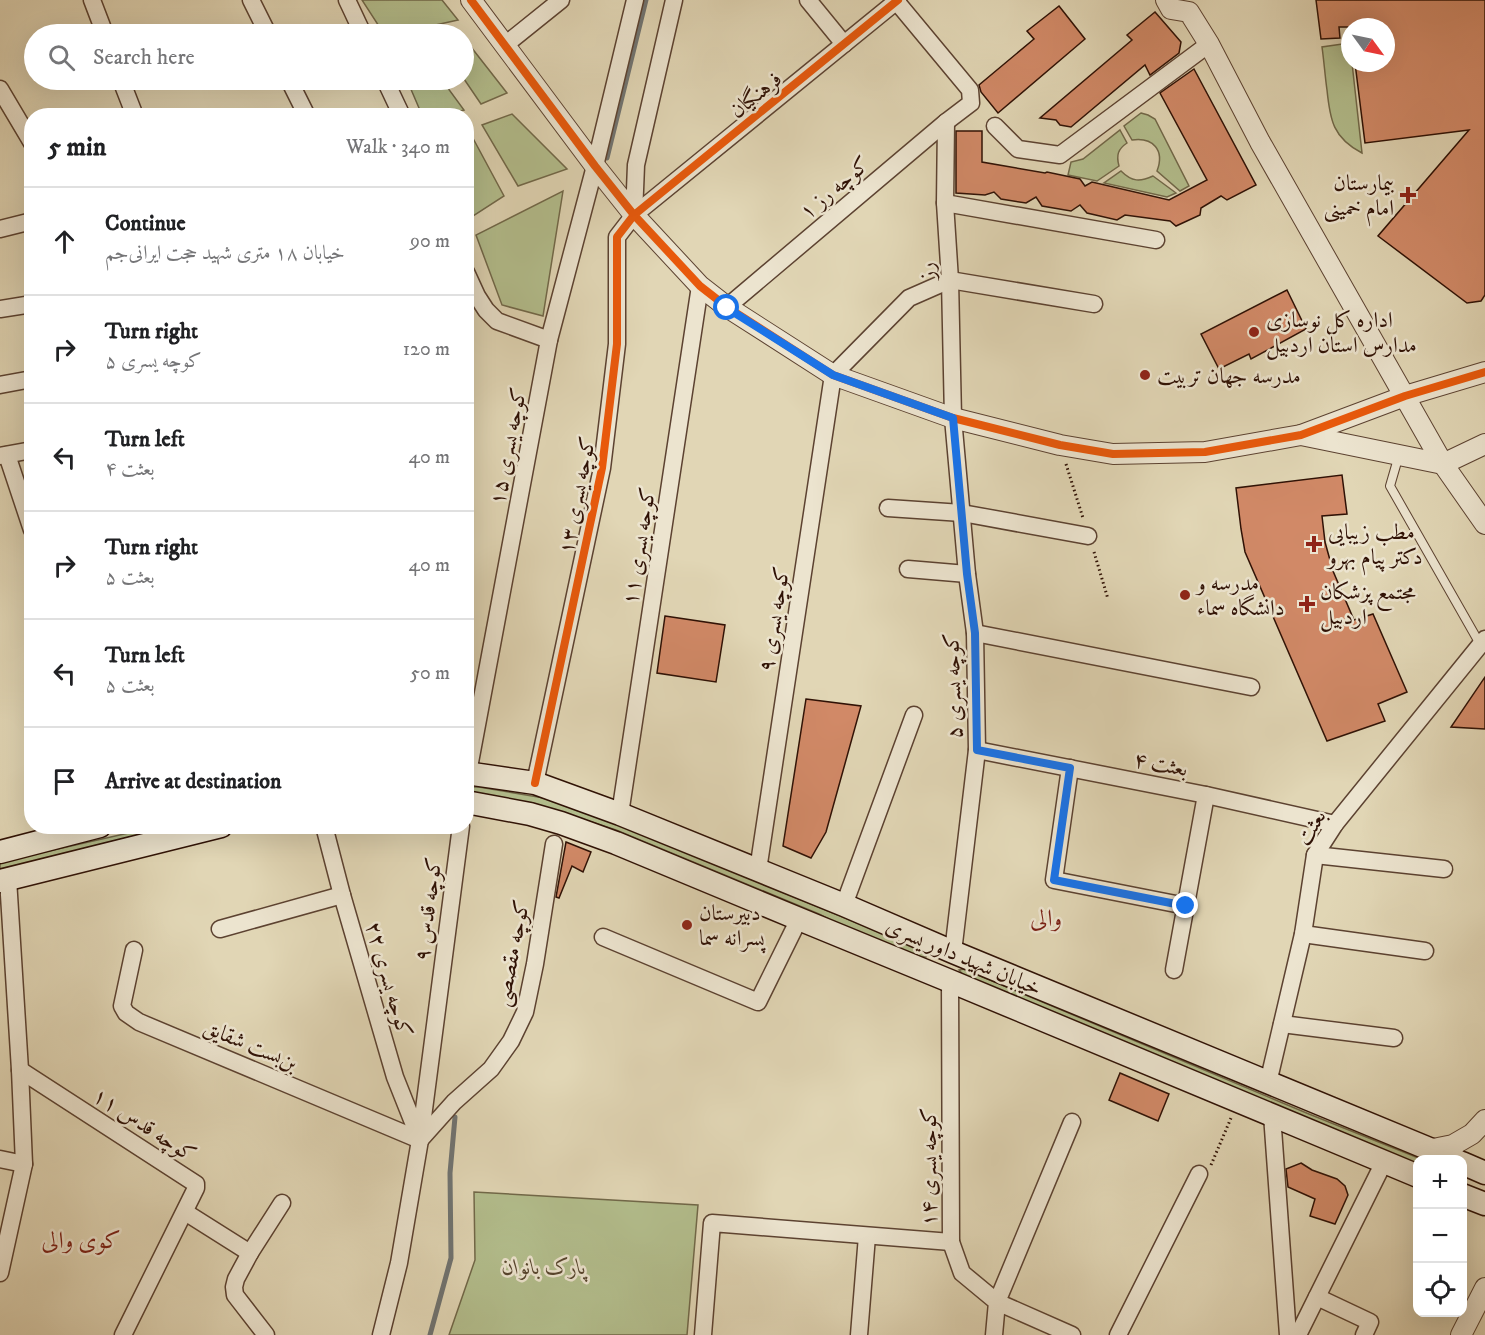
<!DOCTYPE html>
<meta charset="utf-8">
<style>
:root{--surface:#fff;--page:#f2f2f2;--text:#202124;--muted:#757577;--line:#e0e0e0}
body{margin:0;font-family:"IM FELL DW Pica",Amiri,serif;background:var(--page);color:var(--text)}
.controls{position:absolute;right:18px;bottom:18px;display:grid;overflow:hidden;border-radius:12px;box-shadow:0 6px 24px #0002}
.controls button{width:54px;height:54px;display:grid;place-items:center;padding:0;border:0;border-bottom:2px solid var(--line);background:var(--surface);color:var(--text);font:30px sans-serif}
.compass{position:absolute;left:1341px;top:18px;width:54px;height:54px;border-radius:50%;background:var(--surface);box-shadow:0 6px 24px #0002;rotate:123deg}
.stop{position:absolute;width:18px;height:18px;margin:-14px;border:4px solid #1a73e8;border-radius:50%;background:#fff}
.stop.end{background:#1a73e8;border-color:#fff;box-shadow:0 2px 6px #0008}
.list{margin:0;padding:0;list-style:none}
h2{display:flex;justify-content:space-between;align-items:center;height:78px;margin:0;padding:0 24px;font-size:26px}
h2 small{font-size:20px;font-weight:400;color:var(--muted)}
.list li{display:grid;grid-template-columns:39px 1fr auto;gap:18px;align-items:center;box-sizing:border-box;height:108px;padding:0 24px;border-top:2px solid var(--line)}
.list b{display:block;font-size:22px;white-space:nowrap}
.list p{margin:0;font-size:20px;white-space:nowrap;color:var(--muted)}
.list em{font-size:20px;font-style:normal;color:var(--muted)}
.icon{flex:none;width:33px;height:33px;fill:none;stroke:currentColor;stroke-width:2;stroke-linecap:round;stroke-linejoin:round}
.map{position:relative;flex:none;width:1485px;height:1335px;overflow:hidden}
.search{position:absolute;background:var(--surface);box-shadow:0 6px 24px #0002;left:24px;top:24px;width:450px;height:66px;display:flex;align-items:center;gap:15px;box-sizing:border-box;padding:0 21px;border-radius:33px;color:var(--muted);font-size:22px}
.panel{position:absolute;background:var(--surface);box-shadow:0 6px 24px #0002;left:24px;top:108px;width:450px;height:726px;border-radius:24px}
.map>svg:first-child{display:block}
</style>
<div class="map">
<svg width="1485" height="1335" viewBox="0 0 1485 1335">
<rect width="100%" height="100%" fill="#e1d6b5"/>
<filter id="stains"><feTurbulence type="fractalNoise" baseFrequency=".00333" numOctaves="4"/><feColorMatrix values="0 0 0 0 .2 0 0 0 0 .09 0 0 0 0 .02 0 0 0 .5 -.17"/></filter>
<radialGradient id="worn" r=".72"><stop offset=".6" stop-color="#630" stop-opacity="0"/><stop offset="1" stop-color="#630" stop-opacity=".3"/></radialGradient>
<!-- green -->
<g fill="#b3be8d" stroke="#716849" stroke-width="1.5">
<polygon points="362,0 442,0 458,20 395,34 384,34"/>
<polygon points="464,38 507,93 481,104 464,79"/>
<path d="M1349,43L1350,63H1352L1362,153C1333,138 1330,120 1327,90C1325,76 1324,61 1322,47Z"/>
<polygon points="407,80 442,80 464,110 447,115 422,115"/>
<path d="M1141,113L1148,115L1155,119L1189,186L1180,191L1157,171C1165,150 1153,137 1132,140L1124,126Z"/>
<polygon points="512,114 567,169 518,186 482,125"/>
<polygon points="468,129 504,196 467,220 466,130"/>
<path d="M1120,130L1127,143C1118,149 1116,155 1119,166L1097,181L1068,175L1071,162L1083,159Z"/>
<path d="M1121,171C1132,182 1140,182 1153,176L1176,193L1167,197L1104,183Z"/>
<polygon points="563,191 543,316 502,305 476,235"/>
<polygon points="472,787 479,787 544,798 618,824 920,949 927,954 926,957 920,957 842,926 819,914 616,830 545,807 471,792"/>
<polygon points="155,827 187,827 0,875 0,862"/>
<polygon points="964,969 1309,1114 1421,1159 1418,1160 1417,1167 965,977 959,970"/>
<polygon points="474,1192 698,1205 687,1335 449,1335 475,1260"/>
</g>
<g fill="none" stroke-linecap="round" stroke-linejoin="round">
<!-- stream -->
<g stroke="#707472" stroke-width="5">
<polyline points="607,158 646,0"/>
<polyline points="430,1335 451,1258 450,1173 455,1117"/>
</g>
</g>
<!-- building -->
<g fill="#d18967" stroke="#2f1105" stroke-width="1.5">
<polygon points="1316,0 1485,0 1485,295 1481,301 1467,303 1378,236 1469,130 1365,143 1355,63 1386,63 1386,27 1339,27 1340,38 1321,39"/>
<polygon points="1059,6 1085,39 998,113 981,92 979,85 1034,39 1027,31"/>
<polygon points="1155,12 1181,42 1179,53 1150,75 1145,65 1071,127 1060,125 1056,120 1040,118 1132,40 1127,35"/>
<polygon points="1194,69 1256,185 1227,200 1221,196 1201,208 1200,215 1176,226 1170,221 1125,215 1117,220 1087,213 1080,205 1071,211 1042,206 1036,197 1026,203 1001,199 994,192 985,195 956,193 956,131 982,131 982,162 1045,173 1047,172 1080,179 1085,186 1092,182 1169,200 1207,180 1160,93"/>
<polygon points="1287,290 1306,329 1251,359 1249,354 1219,369 1201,334"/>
<polygon points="1342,475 1347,514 1322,516 1325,542 1333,571 1354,620 1373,614 1407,692 1378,704 1385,721 1327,741 1245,552 1241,529 1236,488"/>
<polygon points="665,616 725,625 716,682 657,673"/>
<polygon points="1485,677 1485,729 1451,727"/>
<polygon points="806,699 861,706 826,832 811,858 783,846"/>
<polygon points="566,842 591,852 583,872 572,866 559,898 556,897"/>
<polygon points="1120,1073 1169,1094 1158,1121 1109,1100"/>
<polygon points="1301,1163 1312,1170 1337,1179 1345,1186 1348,1195 1335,1224 1310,1216 1315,1199 1288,1187 1286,1169"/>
</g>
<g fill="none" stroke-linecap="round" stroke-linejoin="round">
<defs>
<polyline id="service" points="1399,455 1390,486 1480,644"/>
<g id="minor">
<polyline points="92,0 105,34"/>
<polyline points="251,0 268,34"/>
<polyline points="347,0 363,34"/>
<polyline points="808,0 844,44"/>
<polyline points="505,45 561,0"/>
<polyline points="121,80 135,116"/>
<polyline points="289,80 307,116"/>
<polyline points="385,80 402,116"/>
<polyline points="0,89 32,143"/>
<polyline points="946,122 945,203 950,280 953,418 967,574 975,633 977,750 953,952"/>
<polyline points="995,126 1018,149 1060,155 1209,44"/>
<polyline points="945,203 1156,240"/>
<polyline points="634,215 636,165 674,0"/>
<polyline points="0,229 32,221"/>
<polyline points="466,272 477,296 486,310 497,321 549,340"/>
<polyline points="727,307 946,122 971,103 970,90 896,1"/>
<polyline points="0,309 32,304"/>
<polyline points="0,385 32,379"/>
<polyline points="7,455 32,530"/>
<polyline points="0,456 32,450"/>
<polyline points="888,508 962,513 1088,536"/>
<polyline points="908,569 967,574"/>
<polyline points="975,633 1251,687"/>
<polyline points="977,750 1206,795 1335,824"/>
<polyline points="1070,768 1054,880 1186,906"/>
<polyline points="468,773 549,340 595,166 635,0"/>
<polyline points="535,783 602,468 617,344 617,237 634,215 898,0"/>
<polyline points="620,814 700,286"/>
<polyline points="324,826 342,895 395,1077 420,1140"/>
<polyline points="1315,855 1444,869"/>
<polyline points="758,870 833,375 909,298 950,280 1094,304"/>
<polyline points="844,905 914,715"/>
<polyline points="220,929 342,895"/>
<polyline points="1303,934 1425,951"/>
<polyline points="603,937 758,1002 799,919"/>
<polyline points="134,950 122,1006 126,1013 139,1022 420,1140"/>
<polyline points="1174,970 1206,795"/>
<polyline points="950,981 951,1242 962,1273 997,1302 994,1335"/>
<polyline points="1282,1024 1394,1038"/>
<polyline points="20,1070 196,1184 196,1188 123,1335"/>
<polyline points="1268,1083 1303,934 1315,855 1335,824 1485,639"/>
<polyline points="1272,1115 1288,1335"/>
<polyline points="420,1140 454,1102 491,1069 511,1041 525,1012 535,964 554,844"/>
<polyline points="0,1159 24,1164"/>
<polyline points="185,1212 250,1253"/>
<polyline points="0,1273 24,1164 20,1070 8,879"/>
<polyline points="1317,1297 1370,1322 1364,1335"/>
<polyline points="266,1335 235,1295 234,1287 236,1279 250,1253 282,1203"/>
<polyline points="381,1335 399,1263 420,1140 461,826"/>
<polyline points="703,1335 712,1223 951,1242"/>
<polyline points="859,1335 867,1236"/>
<polyline points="1072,1335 997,1302 1072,1122"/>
<polyline points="1118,1335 1199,1174"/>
<polyline points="1298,1335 1384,1162"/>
</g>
<g id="tertiary">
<polyline points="471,0 595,166 634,215 700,286 727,307 833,375 953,418 1060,445 1113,454 1205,452 1301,435 1405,396 1485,372"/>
<polyline points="1166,0 1171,9 1189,12 1209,44 1260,142 1443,464 1485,524"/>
<polyline points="1301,435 1443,464 1485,444"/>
<polyline points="1433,1149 1453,1145 1472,1134 1485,1120"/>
<polyline points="1461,1335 1485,1288"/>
</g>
<g id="secondary">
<polyline points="466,773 535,783 620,814 844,905 953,952 1456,1160"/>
<polyline points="466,802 530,814 561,823 616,843 799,919 950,981 1418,1176"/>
<polyline points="0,852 100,826"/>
<polyline points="0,881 221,826"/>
<polyline points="1462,1163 1485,1173"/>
<polyline points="1462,1195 1485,1204"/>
</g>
</defs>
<!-- service casing -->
<use href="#service" stroke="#5c4231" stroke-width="10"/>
<!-- minor casing -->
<use href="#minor" stroke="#5c4231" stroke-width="19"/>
<!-- tertiary casing -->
<use href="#tertiary" stroke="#5c4231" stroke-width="22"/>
<!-- secondary casing -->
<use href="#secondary" stroke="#2f1105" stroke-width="25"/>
<!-- path -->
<g stroke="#2f1105" stroke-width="3" stroke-dasharray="1.5 3" stroke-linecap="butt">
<polyline points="1066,464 1083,518"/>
<polyline points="1094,552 1108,599"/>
<polyline points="1211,1165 1231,1118"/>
</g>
<!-- service -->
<use href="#service" stroke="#ece4cf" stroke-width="8"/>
<!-- minor -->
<use href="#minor" stroke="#ece4cf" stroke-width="16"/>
<!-- tertiary -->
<use href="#tertiary" stroke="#ece4cf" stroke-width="20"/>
<!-- secondary -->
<use href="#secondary" stroke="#ece4cf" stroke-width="22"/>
<defs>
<g id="cycleway">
<polyline points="471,0 595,166 634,215 700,286 727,307 833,375 953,418 1060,445 1113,454 1205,452 1301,435 1405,396 1485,372"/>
<polyline points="535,783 602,468 617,344 617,237 634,215 898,0"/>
</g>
</defs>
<!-- cycleway casing -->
<use href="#cycleway" stroke="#ece4cf" stroke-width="11"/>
<!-- cycleway -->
<use href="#cycleway" stroke="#e8590c" stroke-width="8"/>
</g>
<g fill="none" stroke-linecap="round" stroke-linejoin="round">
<!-- route -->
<polyline stroke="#1a73e8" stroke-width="8" points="727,308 833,375 953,418 967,574 975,633 977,750 1070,768 1054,880 1186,906"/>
</g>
<!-- markers -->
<g fill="#8f2418" stroke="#ece4cf" stroke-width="2">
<path d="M1405 186h6v6h6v6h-6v6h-6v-6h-6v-6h6z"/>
<circle cx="1254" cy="332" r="6"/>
<circle cx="1145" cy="375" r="6"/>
<path d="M1311 535h6v6h6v6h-6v6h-6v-6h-6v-6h6z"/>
<circle cx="1185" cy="595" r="6"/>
<path d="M1304 595h6v6h6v6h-6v6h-6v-6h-6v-6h6z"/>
<circle cx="687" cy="925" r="6"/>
</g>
<g text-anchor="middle" stroke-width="5" stroke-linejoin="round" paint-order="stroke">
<!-- street labels -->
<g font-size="22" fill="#2f1105" stroke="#ece4cf">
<text transform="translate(755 94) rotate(-39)" y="8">فرهنگیان</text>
<text transform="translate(834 187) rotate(-40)" y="8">کوچه رز ۱</text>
<text transform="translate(926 271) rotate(-93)" y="8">رز</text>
<text transform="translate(507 446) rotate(-79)" y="8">کوچه یسری ۱۵</text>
<text transform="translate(576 495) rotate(-79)" y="8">کوچه یسری ۱۳</text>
<text transform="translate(638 546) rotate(-81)" y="8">کوچه یسری ۱۱</text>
<text transform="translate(773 619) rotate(-81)" y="8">کوچه یسری ۹</text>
<text transform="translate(952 686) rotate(-92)" y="8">کوچه یسری ۵</text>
<text transform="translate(1161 763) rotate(11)" y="8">بعثت ۴</text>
<text transform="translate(1310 827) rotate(-59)" y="8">بعثت</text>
<text transform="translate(427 909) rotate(-83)" y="8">کوچه قدس ۹</text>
<text transform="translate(511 953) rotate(-79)" y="8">کوچه مقصصی</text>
<text transform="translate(964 956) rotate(23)" y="8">خیابان شهید داور یسری</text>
<text transform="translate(390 979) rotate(74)" y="8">کوچه یسری ۲۲</text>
<text transform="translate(251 1044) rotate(23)" y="8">بن‌بست شقایق</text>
<text transform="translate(145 1124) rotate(33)" y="8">کوچه قدس ۱۱</text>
<text transform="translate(928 1167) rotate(-90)" y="8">کوچه یسری ۱۴</text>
</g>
<!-- poi labels -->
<g font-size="22" fill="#2f1105" stroke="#ece4cf" text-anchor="start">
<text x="1394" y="190" text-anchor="end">بیمارستان<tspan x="1394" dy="25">امام خمینی</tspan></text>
<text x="1266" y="327">اداره کل نوسازی<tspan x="1266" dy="25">مدارس استان اردبیل</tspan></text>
<text x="1157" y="383">مدرسه جهان تربیت</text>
<text x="1328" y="539">مطب زیبایی<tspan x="1328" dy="25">دکتر پیام بهرو</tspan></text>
<text x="1197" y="590">مدرسه و<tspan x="1197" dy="25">دانشگاه سماء</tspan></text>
<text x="1320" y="599">مجتمع پزشکان<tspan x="1320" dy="25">اردبیل</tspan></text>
<text x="699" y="920">دبیرستان<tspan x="699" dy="25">پسرانه سما</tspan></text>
</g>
<!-- park labels -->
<g font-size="22" font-style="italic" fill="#57452e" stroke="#ece4cf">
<text x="544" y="1274">پارک بانوان</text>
</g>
<!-- neighbourhood labels -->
<g font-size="24" fill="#7a1f14" stroke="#ece4cf">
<text x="1046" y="926">والی</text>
<text x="81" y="1248">کوی والی</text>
</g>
</g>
<rect width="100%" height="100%" filter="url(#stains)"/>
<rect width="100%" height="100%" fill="url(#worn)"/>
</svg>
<div class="controls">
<button>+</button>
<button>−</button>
<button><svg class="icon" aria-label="locate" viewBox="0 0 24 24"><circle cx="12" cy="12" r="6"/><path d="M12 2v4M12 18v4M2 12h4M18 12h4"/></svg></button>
</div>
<svg class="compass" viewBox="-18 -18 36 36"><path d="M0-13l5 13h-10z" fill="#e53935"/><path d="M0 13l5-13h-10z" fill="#757577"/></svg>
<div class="stop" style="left:727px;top:308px"></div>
<div class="stop end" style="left:1186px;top:906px"></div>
<div class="search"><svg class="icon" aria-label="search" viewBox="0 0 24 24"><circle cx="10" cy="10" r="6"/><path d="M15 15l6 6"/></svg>Search here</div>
<section class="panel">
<h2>5 min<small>Walk · 340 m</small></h2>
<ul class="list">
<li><svg class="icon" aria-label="ahead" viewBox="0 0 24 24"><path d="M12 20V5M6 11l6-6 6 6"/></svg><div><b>Continue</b><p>خیابان ۱۸ متری شهید حجت ایرانی‌جم</p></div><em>90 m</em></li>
<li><svg class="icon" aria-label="right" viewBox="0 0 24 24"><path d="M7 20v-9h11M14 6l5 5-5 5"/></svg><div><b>Turn right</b><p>کوچه یسری ۵</p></div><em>120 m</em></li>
<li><svg class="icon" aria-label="left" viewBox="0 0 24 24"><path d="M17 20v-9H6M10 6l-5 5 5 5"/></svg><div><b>Turn left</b><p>بعثت ۴</p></div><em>40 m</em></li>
<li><svg class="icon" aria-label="right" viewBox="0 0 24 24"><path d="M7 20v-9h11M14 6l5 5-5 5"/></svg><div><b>Turn right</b><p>بعثت ۵</p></div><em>40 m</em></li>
<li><svg class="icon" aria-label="left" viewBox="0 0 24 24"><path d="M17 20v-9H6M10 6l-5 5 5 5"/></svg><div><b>Turn left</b><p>بعثت ۵</p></div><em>50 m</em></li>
<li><svg class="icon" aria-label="arrive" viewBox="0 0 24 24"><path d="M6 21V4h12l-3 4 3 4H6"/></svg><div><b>Arrive at destination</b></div></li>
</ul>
</section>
</div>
